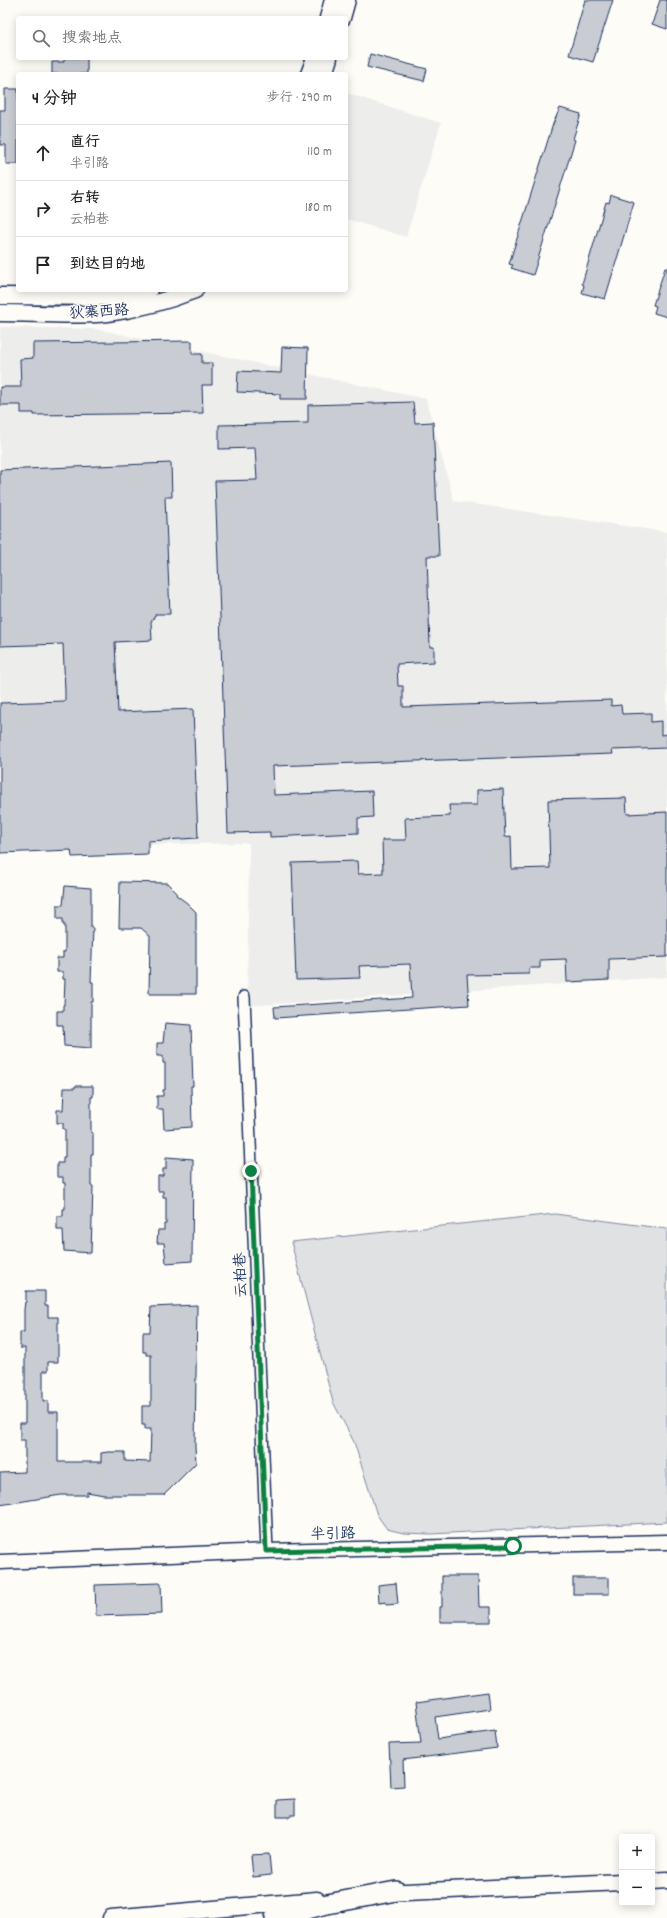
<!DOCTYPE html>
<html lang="zh">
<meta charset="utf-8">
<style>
:root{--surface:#fff;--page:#f2f2f2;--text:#222;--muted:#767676;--line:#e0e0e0}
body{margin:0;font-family:Dekko,"LXGW WenKai TC",sans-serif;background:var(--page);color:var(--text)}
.controls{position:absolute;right:12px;bottom:12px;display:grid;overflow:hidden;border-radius:4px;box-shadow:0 2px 10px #0003}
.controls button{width:36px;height:36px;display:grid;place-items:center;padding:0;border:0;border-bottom:1px solid var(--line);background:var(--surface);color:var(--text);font:20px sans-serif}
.stop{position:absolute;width:12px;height:12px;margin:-9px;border:3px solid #0b8043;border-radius:50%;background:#fff}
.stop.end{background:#0b8043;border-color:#fff;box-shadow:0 1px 4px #0008}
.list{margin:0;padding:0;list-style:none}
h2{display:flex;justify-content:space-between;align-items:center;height:52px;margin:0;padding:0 16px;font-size:17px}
h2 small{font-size:13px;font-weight:400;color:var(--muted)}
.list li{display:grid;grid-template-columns:26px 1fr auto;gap:12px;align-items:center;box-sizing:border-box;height:56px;padding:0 16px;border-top:1px solid var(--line)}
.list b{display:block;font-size:15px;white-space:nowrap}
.list p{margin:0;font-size:13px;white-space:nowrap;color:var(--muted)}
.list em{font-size:13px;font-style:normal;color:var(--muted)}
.icon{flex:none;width:22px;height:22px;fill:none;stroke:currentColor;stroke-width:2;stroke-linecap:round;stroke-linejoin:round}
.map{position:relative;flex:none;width:667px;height:1918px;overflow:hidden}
.search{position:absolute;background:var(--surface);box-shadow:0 2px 10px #0003;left:16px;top:16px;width:332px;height:44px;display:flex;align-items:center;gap:10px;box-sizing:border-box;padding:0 14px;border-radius:4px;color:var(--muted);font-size:15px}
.panel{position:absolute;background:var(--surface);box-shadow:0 2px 10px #0003;left:16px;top:72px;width:332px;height:220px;border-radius:4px}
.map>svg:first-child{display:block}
</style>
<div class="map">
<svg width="667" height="1918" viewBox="0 0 667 1918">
<rect width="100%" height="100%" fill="#fdfcf7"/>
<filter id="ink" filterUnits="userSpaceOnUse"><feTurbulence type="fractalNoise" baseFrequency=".025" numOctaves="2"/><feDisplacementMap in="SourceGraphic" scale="8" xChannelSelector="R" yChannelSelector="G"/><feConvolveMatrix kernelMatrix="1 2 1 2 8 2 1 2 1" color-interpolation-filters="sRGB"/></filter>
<g filter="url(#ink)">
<!-- built -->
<g fill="#edeeec">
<polygon points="346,93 441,123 406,237 346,219"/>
<polygon points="0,327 96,329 426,399 454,501 667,532 667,977 247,1006 249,843 0,847"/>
</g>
<!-- green -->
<polygon fill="#e0e1e3" stroke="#7e88a0" points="555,1214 667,1229 667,1522 430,1534 403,1533 387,1529 377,1515 354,1442 333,1402 291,1242"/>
<!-- building -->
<g fill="#c9ccd3" stroke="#1b2f5e">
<polygon points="585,0 613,0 593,62 569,55"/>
<polygon points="660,0 667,0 667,29 652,24"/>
<polygon points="370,54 427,69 424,81 367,67"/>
<polygon points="64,58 87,58 87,74 52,74 52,62 64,62"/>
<polygon points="5,89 18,89 18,164 6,164 6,145 0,145 0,110 5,110"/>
<polygon points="560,108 581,114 573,139 575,140 533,275 511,268 513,265 509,264 553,124"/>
<polygon points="611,195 634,202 605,299 582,293 584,285 582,284 606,202 609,203"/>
<polygon points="665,268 667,268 667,317 654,313 656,306 653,305"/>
<polygon points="192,341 192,354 202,354 202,363 212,363 212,385 202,385 203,413 34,415 34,413 21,413 21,405 0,405 0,387 21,387 20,359 33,358 33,343"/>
<polygon points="282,347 308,348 307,399 280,399 280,394 237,392 238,371 281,373"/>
<polygon points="413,402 415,423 433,422 439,556 427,556 430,647 434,647 434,662 397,664 398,686 403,686 403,707 611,700 611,706 621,705 622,714 651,713 651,722 661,721 661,735 667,734 667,748 612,750 613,754 273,766 274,795 372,791 373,817 358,818 358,833 270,837 270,832 228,833 215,481 257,480 255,448 219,449 219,425 308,423 308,405"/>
<polygon points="171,463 172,497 165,497 170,614 156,614 151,622 152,640 115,642 118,712 193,709 198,838 148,841 148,854 72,857 71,850 0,853 0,703 65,701 65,691 63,644 0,646 0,470"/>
<polygon points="503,789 505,837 511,836 512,869 550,868 548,800 626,798 627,814 667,812 667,957 609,959 609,980 567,982 566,959 540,960 540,968 529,968 529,974 467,975 469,1005 275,1018 274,1007 412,998 410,964 359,966 360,978 296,980 292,863 357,861 358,874 383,873 382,840 406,840 405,818 450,816 449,805 477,805 477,790"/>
<polygon points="120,882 167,883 177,893 176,895 187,903 196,912 196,994 149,994 150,936 141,928 119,928"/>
<polygon points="65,886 91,888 91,928 93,928 91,982 93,982 93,1002 91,1002 91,1048 64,1046 63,1025 57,1025 57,1011 63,1011 63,1005 64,1005 65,979 63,979 63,972 57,972 57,958 63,958 63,952 65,952 65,925 63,925 63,919 57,919 57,905 63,905"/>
<polygon points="165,1023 191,1025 193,1086 191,1086 192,1127 164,1129 163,1109 157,1109 157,1096 163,1096 163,1090 165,1090 165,1063 163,1063 163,1056 157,1056 157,1043 163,1043"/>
<polygon points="75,1086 93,1086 93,1097 91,1097 91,1133 93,1133 93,1154 91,1154 91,1186 93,1186 91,1253 64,1251 63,1230 57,1230 57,1216 63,1216 63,1209 65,1209 65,1183 63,1183 63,1177 57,1177 57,1163 63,1163 63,1157 65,1157 65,1129 63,1129 63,1123 57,1123 57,1110 63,1110 64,1088 75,1088"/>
<polygon points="166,1157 193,1159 192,1261 166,1263 164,1243 157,1243 158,1230 164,1230 164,1224 166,1224 166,1197 163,1197 163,1191 158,1191 158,1176 163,1176 163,1169 166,1169"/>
<polygon points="26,1291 45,1291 45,1306 48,1306 48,1317 58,1317 58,1362 48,1362 48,1371 43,1371 43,1401 48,1401 48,1412 58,1412 58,1462 101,1462 101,1453 108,1452 125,1452 125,1461 150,1462 151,1429 145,1429 145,1425 142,1425 142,1406 151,1406 151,1355 146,1355 146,1352 143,1352 143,1332 150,1332 151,1307 197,1305 195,1446 196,1463 164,1495 104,1495 87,1492 87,1495 61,1495 0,1505 0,1473 25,1472 25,1440 20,1440 20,1423 25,1423 25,1348 20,1348 20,1332 24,1332 24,1309 25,1302 26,1302"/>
<polygon points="442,1576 478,1576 479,1607 491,1607 491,1622 440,1622 440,1607 442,1607"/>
<rect x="573" y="1578" width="36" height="16"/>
<polygon points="161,1583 162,1614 96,1616 95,1585"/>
<polygon points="396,1583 398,1604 386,1605 386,1602 379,1603 378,1585"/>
<polygon points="488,1692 490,1709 435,1717 438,1739 495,1731 497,1748 403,1760 404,1786 391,1787 389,1744 421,1743 416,1702"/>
<polygon points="295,1799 295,1815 290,1815 290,1817 277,1817 277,1800"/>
<polygon points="269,1854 271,1875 253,1877 251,1855"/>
</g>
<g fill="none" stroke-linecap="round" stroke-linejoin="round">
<defs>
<polyline id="minor" points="244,997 267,1551"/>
<polyline id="tertiary" points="0,1562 267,1551 667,1542"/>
<g id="secondary">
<polyline points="328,18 333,0"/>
<polyline points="342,18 347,0"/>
<polyline points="309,74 315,58"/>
<polyline points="324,74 329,58"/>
<polyline points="0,296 109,297 149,290"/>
<path d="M0,313C35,313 73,317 108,313C138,309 167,301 195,290"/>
<polyline points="652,1881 667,1880"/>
<polyline points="384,1893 622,1882"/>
<polyline points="111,1918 317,1900"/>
</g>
<polyline id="trunk" points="275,1918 322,1905 396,1891"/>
</defs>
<!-- minor casing -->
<use href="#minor" stroke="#1b2f5e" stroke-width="14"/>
<!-- tertiary casing -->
<use href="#tertiary" stroke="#1b2f5e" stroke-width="17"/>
<!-- secondary casing -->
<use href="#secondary" stroke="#1b2f5e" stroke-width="19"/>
<!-- trunk casing -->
<use href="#trunk" stroke="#1b2f5e" stroke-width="22"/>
<!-- minor -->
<use href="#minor" stroke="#fdfcf7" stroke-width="11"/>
<!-- tertiary -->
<use href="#tertiary" stroke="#fdfcf7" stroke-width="14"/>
<!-- secondary -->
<use href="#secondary" stroke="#fdfcf7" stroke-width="16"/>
<!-- trunk -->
<use href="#trunk" stroke="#fdfcf7" stroke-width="19"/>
</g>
</g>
<g fill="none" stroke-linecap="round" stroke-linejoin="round" filter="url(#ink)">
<!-- route -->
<polyline stroke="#0b8043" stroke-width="5" points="251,1171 266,1551 513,1546"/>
</g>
<g text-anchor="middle" stroke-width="3" stroke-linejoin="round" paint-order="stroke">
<!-- street labels -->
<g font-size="15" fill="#1b2f5e" stroke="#fdfcf7">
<text transform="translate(99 311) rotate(-4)" y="5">狄寨西路</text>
<text transform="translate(240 1275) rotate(-92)" y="5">云柏巷</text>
<text transform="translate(333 1533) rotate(-1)" y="5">半引路</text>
</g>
</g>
</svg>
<div class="controls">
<button>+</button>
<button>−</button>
</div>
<div class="stop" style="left:513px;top:1546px"></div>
<div class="stop end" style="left:251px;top:1171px"></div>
<div class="search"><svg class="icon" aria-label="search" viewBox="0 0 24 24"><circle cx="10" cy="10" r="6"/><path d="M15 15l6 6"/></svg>搜索地点</div>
<section class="panel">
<h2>4 分钟<small>步行 · 290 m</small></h2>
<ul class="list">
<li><svg class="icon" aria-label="ahead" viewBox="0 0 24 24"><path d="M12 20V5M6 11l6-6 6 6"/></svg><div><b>直行</b><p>半引路</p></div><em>110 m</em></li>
<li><svg class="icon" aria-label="right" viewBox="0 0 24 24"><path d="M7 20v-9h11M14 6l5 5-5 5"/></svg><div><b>右转</b><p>云柏巷</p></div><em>180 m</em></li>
<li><svg class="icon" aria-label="arrive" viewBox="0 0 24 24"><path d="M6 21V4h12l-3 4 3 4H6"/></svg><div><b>到达目的地</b></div></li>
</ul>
</section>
</div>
